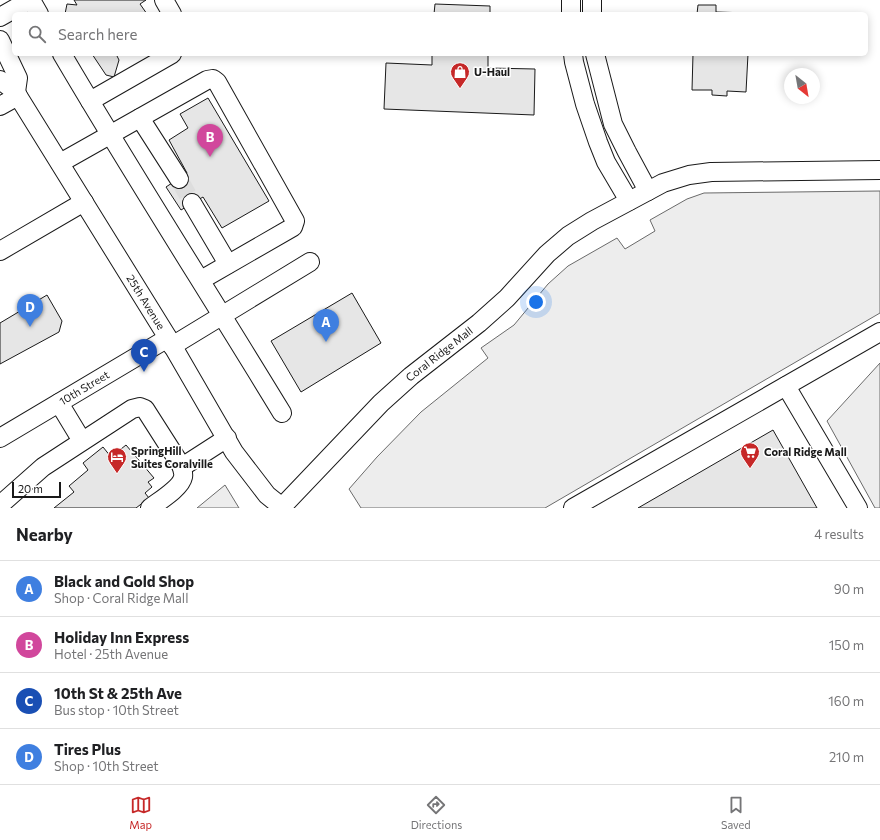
<!DOCTYPE html>
<meta charset="utf-8">
<style>
:root{--surface:#fff;--page:#f2f2f2;--text:#202124;--muted:#757577;--line:#e0e0e0;--accent:#c62828}
body{margin:0;font-family:Commissioner,sans-serif;background:var(--page);color:var(--text)}
.compass{position:absolute;left:784px;top:68px;width:36px;height:36px;border-radius:50%;background:var(--surface);box-shadow:0 2px 10px #0003;rotate:149deg}
.scale{position:absolute;left:12px;bottom:10px;width:49px;box-sizing:border-box;padding-left:4px;border:2px solid #1a1a1a;border-top:0;font-size:11px;line-height:14px;white-space:nowrap;color:#1a1a1a;-webkit-text-stroke:3px #fff;paint-order:stroke}
.you{position:absolute;left:536px;top:302px;width:14px;height:14px;margin:-10px;border:3px solid #fff;border-radius:50%;background:#1a73e8;box-shadow:0 0 0 6px #1a73e833}
.badge{display:grid;place-items:center;width:26px;height:26px;border-radius:50%;background:var(--accent);color:#fff;font-size:13px;font-weight:700}
.pin{position:absolute;translate:-50% -33px;filter:drop-shadow(0 1px 2px #0008)}
.pin::after{content:'';position:absolute;top:21px;width:14px;height:12px;background:inherit;clip-path:polygon(0 0,100% 0,50% 100%)}
.list{margin:0;padding:0;list-style:none}
h2{display:flex;justify-content:space-between;align-items:center;height:52px;margin:0;padding:0 16px;font-size:17px}
h2 small{font-size:13px;font-weight:400;color:var(--muted)}
.list li{display:grid;grid-template-columns:26px 1fr auto;gap:12px;align-items:center;box-sizing:border-box;height:56px;padding:0 16px;border-top:1px solid var(--line)}
.list b{display:block;font-size:15px;white-space:nowrap}
.list p{margin:0;font-size:13px;white-space:nowrap;color:var(--muted)}
.list em{font-size:13px;font-style:normal;color:var(--muted)}
.icon{flex:none;width:22px;height:22px;fill:none;stroke:currentColor;stroke-width:2;stroke-linecap:round;stroke-linejoin:round}
.map{position:relative;flex:none;width:880px;height:508px;overflow:hidden}
.search{position:absolute;background:var(--surface);box-shadow:0 2px 10px #0003;left:12px;right:12px;top:12px;height:44px;display:flex;align-items:center;gap:10px;box-sizing:border-box;padding:0 14px;border-radius:6px;color:var(--muted);font-size:15px}
.sheet{height:276px;background:var(--surface)}
nav{display:flex;justify-content:space-around;align-items:center;box-sizing:border-box;height:56px;border-top:1px solid var(--line);background:var(--surface);font-size:11px;color:var(--muted)}
nav a{display:grid;justify-items:center;gap:2px}
nav .on{color:var(--accent)}
.map>svg:first-child{display:block}
</style>
<div class="map">
<svg width="880" height="508" viewBox="0 0 880 508">
<rect width="100%" height="100%" fill="#fff"/>
<!-- built -->
<g fill="#ededed" stroke="#6a6a6a">
<polygon points="880,191 880,313 545,508 361,508 349,489 377,457 421,412 488,358 481,348 514,325 548,284 568,266 617,238 625,249 655,231 650,220 687,199 704,193"/>
<polygon points="880,363 880,508 875,508 827,421"/>
<polygon points="225,485 239,508 197,508"/>
</g>
<!-- building -->
<g fill="#e6e6e6" stroke="#1a1a1a">
<polygon points="74,0 146,0 140,4 147,14 65,14 67,4 77,5"/>
<polygon points="435,4 490,6 490,14 434,14"/>
<polygon points="698,5 716,5 716,12 749,13 749,14 697,14"/>
<polygon points="92,54 116,54 119,60 114,77 106,75"/>
<polygon points="432,54 488,54 488,68 535,69 534,115 384,109 386,63 432,65"/>
<polygon points="693,54 748,54 746,92 727,91 727,96 712,95 712,90 692,90"/>
<polygon points="208,98 269,201 222,228 203,197 181,210 166,187 187,173 169,140 188,128 180,114"/>
<polygon points="352,293 381,343 301,392 271,341"/>
<polygon points="47,295 62,321 59,332 0,364 0,323"/>
<polygon points="773,430 817,508 638,508"/>
<polygon points="126,445 154,478 148,482 152,487 145,493 149,498 136,508 54,508 74,492 69,486 88,470 83,463 103,447 111,457"/>
</g>
<g fill="none" stroke-linecap="round" stroke-linejoin="round">
<!-- minor-tunnel -->
<polyline stroke="#ddd" stroke-width="18" stroke-dasharray="18 9" stroke-linecap="butt" points="179,179 192,203"/>
<defs>
<g id="minor">
<polyline points="31,0 39,14"/>
<polyline points="164,0 172,14"/>
<polyline points="571,14 571,0"/>
<polyline points="592,14 592,0"/>
<polyline points="0,17 30,0"/>
<polyline points="0,40 18,78 16,92"/>
<path d="M62,54C133,175 209,293 282,413"/>
<polyline points="573,54 574,62 585,104 598,142 606,162 629,201"/>
<polyline points="595,54 613,124 627,152 648,191"/>
<path id="s1" d="M0,80L16,92L18,96L168,338L234,452L267,495L282,507"/>
<polyline points="90,101 172,54"/>
<polyline points="0,106 18,96"/>
<polyline points="140,118 179,179"/>
<polyline points="60,163 207,80 213,79 217,82 295,221 293,227 201,280"/>
<polyline points="192,203 228,264"/>
<polyline points="0,251 84,202"/>
<polyline points="172,346 310,262"/>
<polyline points="786,386 858,508"/>
<polyline points="59,403 82,441"/>
<path id="s2" d="M0,438L168,338"/>
<polyline points="0,505 43,467 132,409 140,407 145,409 182,467 227,438"/>
<path d="M150,508C159,501 181,488 183,477C184,474 182,470 182,467"/>
<path id="s3" d="M281,508L381,403L411,376L479,323L507,298L547,254L568,236L592,221L663,183L689,175L711,172L880,170"/>
<polyline points="573,508 880,332"/>
</g>
</defs>
<!-- minor casing -->
<use href="#minor" stroke="#1a1a1a" stroke-width="20"/>
<!-- minor -->
<use href="#minor" stroke="#fff" stroke-width="18"/>
</g>
<!-- icons -->
<defs>
<symbol id="shop-pin" viewBox="-11 -11 22 30"><path d="M0 17L-7.5 6A9.5 9.5 0 1 1 7.5 6Z" fill="#c62828" stroke="#fff"/><path d="M-5-2.5h2.3a2.7 3.5 0 0 1 5.4 0H5L5.5 6h-11ZM-1.5-2.5h3a1.5 2.3 0 0 0-3 0Z" fill="#fff"/></symbol>
<symbol id="supermarket-pin" viewBox="-11 -11 22 30"><path d="M0 17L-7.5 6A9.5 9.5 0 1 1 7.5 6Z" fill="#c62828" stroke="#fff"/><path d="M-6-5.5h2.5l.6 2H6L4.5 2H-2.5L-4.4-4H-6ZM-1.5 3.2a1.3 1.3 0 1 0 .1 0ZM3 3.2a1.3 1.3 0 1 0 .1 0Z" fill="#fff"/></symbol>
<symbol id="hotel-pin" viewBox="-11 -11 22 30"><path d="M0 17L-7.5 6A9.5 9.5 0 1 1 7.5 6Z" fill="#c62828" stroke="#fff"/><path d="M-6-4.5h1.5V1H6V5H4.5V3h-9V5H-6ZM-4 0a1.8 1.8 0 1 1 3.6 0ZM.5 0V-2.5h3Q6-2.5 6 0Z" fill="#fff"/></symbol>
</defs>
<g fill-rule="evenodd">
<use href="#shop-pin" x="449" y="61" width="22" height="30"/>
<use href="#supermarket-pin" x="739" y="441" width="22" height="30"/>
<use href="#hotel-pin" x="106" y="446" width="22" height="30"/>
</g>
<g text-anchor="middle" stroke-width="3" stroke-linejoin="round" paint-order="stroke">
<!-- poi labels -->
<g font-size="11" font-weight="bold" fill="#1a1a1a" stroke="#fff" text-anchor="start">
<text x="474" y="76">U-Haul</text>
<text x="131" y="455">SpringHill<tspan x="131" dy="13">Suites Coralville</tspan></text>
<text x="764" y="456">Coral Ridge Mall</text>
</g>
<!-- street labels -->
<g font-size="11" fill="#1a1a1a" stroke="#fff">
<text dy="4" stroke="none"><textPath href="#s1" startOffset="267">25th Avenue</textPath></text>
<text dy="4" stroke="none"><textPath href="#s3" startOffset="221">Coral Ridge Mall</textPath></text>
<text dy="4" stroke="none"><textPath href="#s2" startOffset="98">10th Street</textPath></text>
</g>
</g>
</svg>
<svg class="compass" viewBox="-18 -18 36 36"><path d="M0-13l5 13h-10z" fill="#e53935"/><path d="M0 13l5-13h-10z" fill="#757577"/></svg>
<div class="scale">20 m</div>
<div class="you"></div>
<div class="pin badge" style="left:326px;top:342px;background:#3f7fe0">A</div>
<div class="pin badge" style="left:210px;top:157px;background:#d1479c">B</div>
<div class="pin badge" style="left:144px;top:372px;background:#1a4fb4">C</div>
<div class="pin badge" style="left:30px;top:327px;background:#3f7fe0">D</div>
<div class="search"><svg class="icon" aria-label="search" viewBox="0 0 24 24"><circle cx="10" cy="10" r="6"/><path d="M15 15l6 6"/></svg>Search here</div>
</div>
<section class="sheet">
<h2>Nearby<small>4 results</small></h2>
<ul class="list">
<li><span class="badge" style="background:#3f7fe0">A</span><div><b>Black and Gold Shop</b><p>Shop · Coral Ridge Mall</p></div><em>90 m</em></li>
<li><span class="badge" style="background:#d1479c">B</span><div><b>Holiday Inn Express</b><p>Hotel · 25th Avenue</p></div><em>150 m</em></li>
<li><span class="badge" style="background:#1a4fb4">C</span><div><b>10th St &amp; 25th Ave</b><p>Bus stop · 10th Street</p></div><em>160 m</em></li>
<li><span class="badge" style="background:#3f7fe0">D</span><div><b>Tires Plus</b><p>Shop · 10th Street</p></div><em>210 m</em></li>
</ul>
</section>
<nav>
<a class="on"><svg class="icon" aria-label="map" viewBox="0 0 24 24"><path d="M3 6l6-2 6 2 6-2v14l-6 2-6-2-6 2zM9 4v14M15 6v14"/></svg>Map</a>
<a><svg class="icon" aria-label="directions" viewBox="0 0 24 24"><path d="M12 3l9 9-9 9-9-9zM9 14v-3h6M13 9l2 2-2 2"/></svg>Directions</a>
<a><svg class="icon" aria-label="saved" viewBox="0 0 24 24"><path d="M7 4h10v16l-5-4-5 4z"/></svg>Saved</a>
</nav>
